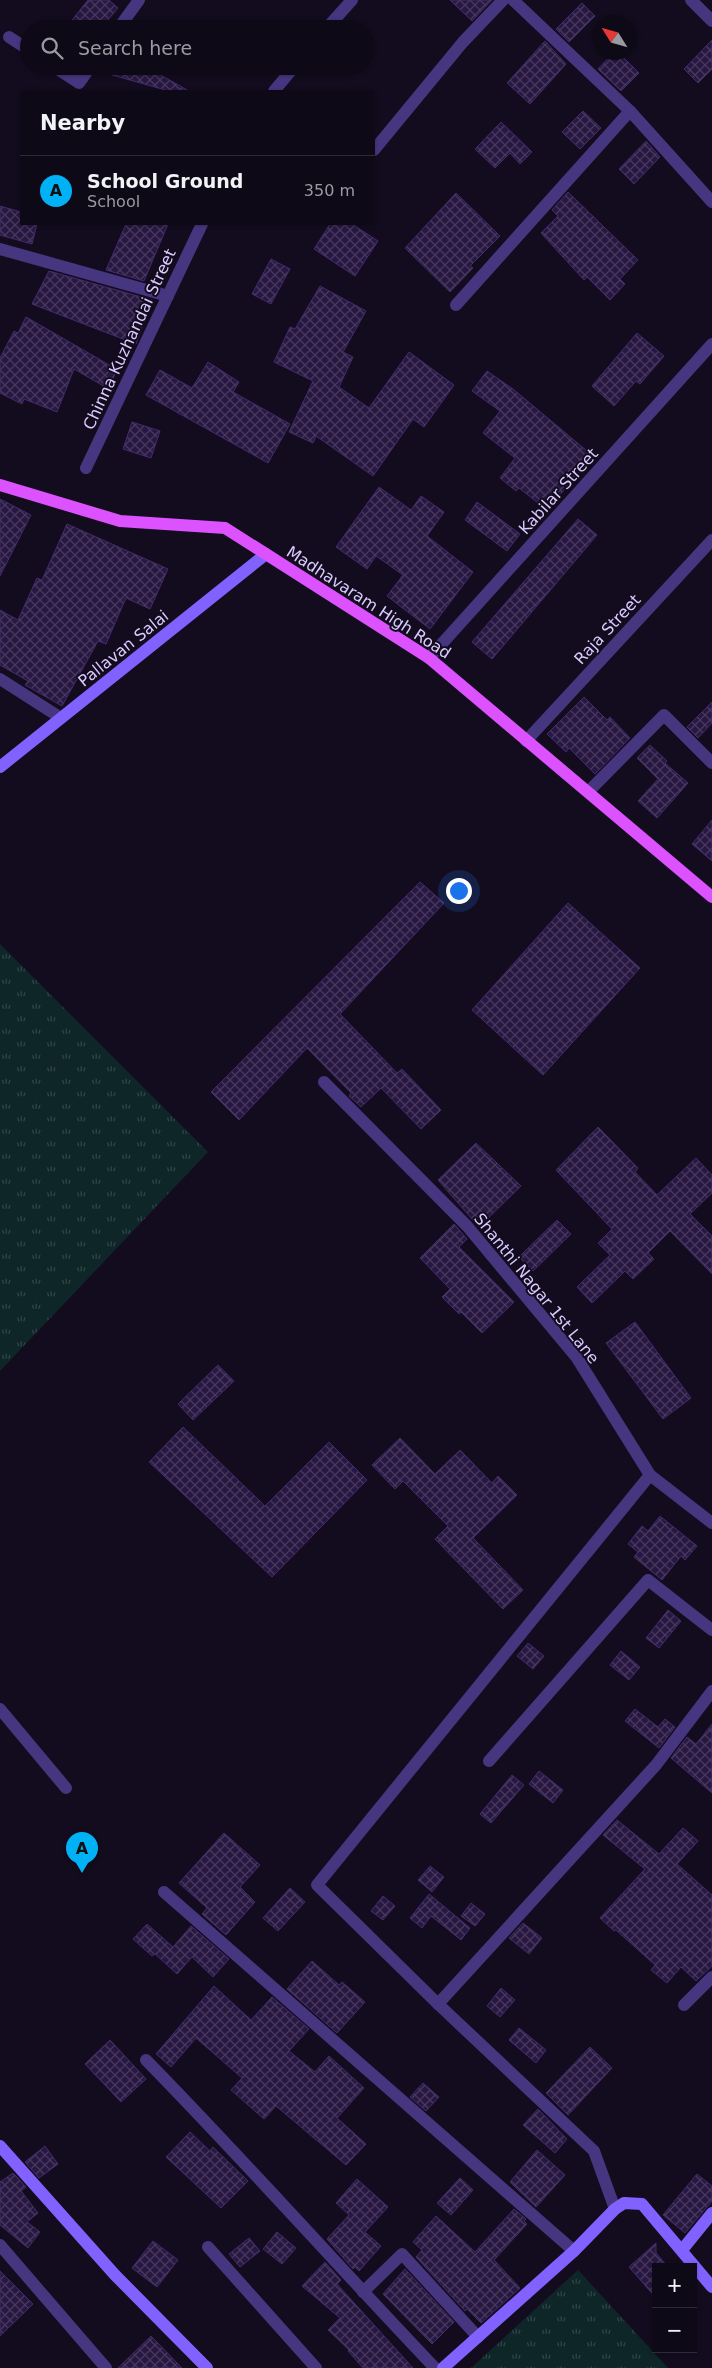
<!DOCTYPE html>
<meta charset="utf-8">
<style>
:root{--surface:#0e0917;--page:#171220;--text:#f1f3f6;--muted:#9b9aa1;--line:#2e2a36;--accent:#00b1f6}
body{margin:0;font-family:"DejaVu Sans",sans-serif;background:var(--page);color:var(--text)}
.controls{position:absolute;right:15px;bottom:15px;display:grid;overflow:hidden;border-radius:0px;box-shadow:0 1px 4px #0004}
.controls button{width:45px;height:45px;display:grid;place-items:center;padding:0;border:0;border-bottom:1px solid var(--line);background:var(--surface);color:var(--text);font:25px sans-serif}
.compass{position:absolute;left:592px;top:15px;width:45px;height:45px;border-radius:50%;background:var(--surface);box-shadow:0 1px 4px #0004;rotate:307deg}
.you{position:absolute;left:458px;top:890px;width:18px;height:18px;margin:-12px;border:4px solid #fff;border-radius:50%;background:#1a73e8;box-shadow:0 0 0 8px #1a73e833}
.badge{display:grid;place-items:center;width:32px;height:32px;border-radius:50%;background:var(--accent);color:#111;font-size:16px;font-weight:700}
.pin{position:absolute;translate:-50% -41px;filter:drop-shadow(0 1px 2px #0008)}
.pin::after{content:'';position:absolute;top:26px;width:18px;height:15px;background:inherit;clip-path:polygon(0 0,100% 0,50% 100%)}
.list{margin:0;padding:0;list-style:none}
h2{display:flex;justify-content:space-between;align-items:center;height:65px;margin:0;padding:0 20px;font-size:21px}
h2 small{font-size:16px;font-weight:400;color:var(--muted)}
.list li{display:grid;grid-template-columns:32px 1fr auto;gap:15px;align-items:center;box-sizing:border-box;height:70px;padding:0 20px;border-top:1px solid var(--line)}
.list b{display:block;font-size:19px;white-space:nowrap}
.list p{margin:0;font-size:16px;white-space:nowrap;color:var(--muted)}
.list em{font-size:16px;font-style:normal;color:var(--muted)}
.icon{flex:none;width:28px;height:28px;fill:none;stroke:currentColor;stroke-width:2;stroke-linecap:round;stroke-linejoin:round}
.map{position:relative;flex:none;width:712px;height:2368px;overflow:hidden}
.search{position:absolute;background:var(--surface);box-shadow:0 1px 4px #0004;left:20px;top:20px;width:355px;height:55px;display:flex;align-items:center;gap:12px;box-sizing:border-box;padding:0 18px;border-radius:28px;color:var(--muted);font-size:19px}
.panel{position:absolute;background:var(--surface);box-shadow:0 1px 4px #0004;left:20px;top:90px;width:355px;height:135px;border-radius:0px}
.map>svg:first-child{display:block}
</style>
<div class="map">
<svg width="712" height="2368" viewBox="0 0 712 2368">
<defs>
<pattern id="grass-tufts" width="24" height="20" patternUnits="userSpaceOnUse" patternTransform="scale(1.25)"><rect width="24" height="20" fill="#0f2629"/><path d="M3 7l-1-3M5 7V3M7 7l1-3M15 17l-1-3M17 17v-4M19 17l1-3" fill="none" stroke="#314449"/></pattern>
<pattern id="building-cross-hatch" width="8" height="8" patternUnits="userSpaceOnUse" patternTransform="scale(1.25)"><rect width="8" height="8" fill="#281841"/><path d="M0 0l8 8M0 8l8-8" fill="none" stroke="#47385e"/></pattern>
</defs>
<rect width="100%" height="100%" fill="#130c1f"/>
<!-- grass -->
<g fill="url(#grass-tufts)">
<polygon points="0,944 208,1152 0,1371"/>
<polygon points="578,2270 668,2368 471,2368"/>
</g>
<!-- building -->
<g fill="url(#building-cross-hatch)" stroke="#432a6d">
<polygon points="88,0 109,0 118,8 100,29 65,29"/>
<polygon points="450,0 492,0 472,21"/>
<polygon points="582,3 595,16 569,42 556,29"/>
<polygon points="712,40 712,69 698,83 684,69"/>
<polygon points="545,41 566,64 530,104 507,83"/>
<polygon points="614,52 618,52 639,73 621,91 598,69"/>
<polygon points="99,66 145,66 187,90 169,91 98,71"/>
<polygon points="583,111 601,128 580,149 562,132"/>
<polygon points="501,122 532,152 520,164 510,153 495,168 475,149"/>
<polygon points="646,141 660,157 634,184 619,169"/>
<polygon points="568,192 638,260 620,279 625,284 610,300 587,277 584,280 541,233 558,216 552,210"/>
<polygon points="456,193 500,236 470,266 473,268 450,292 405,248"/>
<polygon points="0,206 21,212 21,224 37,224 32,244 0,235"/>
<polygon points="126,224 168,224 144,281 106,270"/>
<polygon points="330,224 352,224 378,241 355,276 314,249"/>
<polygon points="271,259 290,269 271,304 252,294"/>
<polygon points="49,271 152,300 136,344 32,304"/>
<polygon points="320,286 366,311 343,352 353,357 339,387 369,408 409,352 454,385 424,427 413,419 373,476 316,436 313,443 289,432 313,381 274,362 290,327 295,329"/>
<polygon points="26,317 118,370 107,388 74,369 57,412 24,399 22,404 0,393 0,358 14,331 18,333"/>
<polygon points="637,333 664,356 640,384 636,381 614,406 592,386"/>
<polygon points="208,362 239,382 233,392 290,424 268,463 146,395 160,370 192,388"/>
<polygon points="487,371 513,389 593,456 547,510 519,488 516,491 500,478 515,458 483,433 500,411 472,391"/>
<polygon points="132,422 160,431 151,458 123,449"/>
<polygon points="379,487 411,510 421,496 444,512 427,536 473,572 430,629 387,596 403,575 376,556 367,569 336,547"/>
<polygon points="0,499 31,515 0,576"/>
<polygon points="477,502 520,534 507,551 465,520"/>
<polygon points="578,519 597,535 492,659 472,642"/>
<polygon points="67,524 168,569 150,609 126,598 106,644 98,641 62,706 25,685 28,681 0,665 0,610 18,620 37,578 42,580"/>
<polygon points="584,697 607,720 610,717 630,738 595,774 569,748 566,752 547,734"/>
<polygon points="712,702 712,723 698,738 687,727"/>
<polygon points="650,745 667,761 665,763 688,783 657,818 638,801 658,779 637,758"/>
<polygon points="712,820 712,861 692,844"/>
<polygon points="420,882 444,903 340,1014 397,1073 402,1069 441,1110 421,1129 381,1088 361,1107 349,1096 351,1093 307,1048 239,1120 211,1092"/>
<polygon points="568,903 640,968 543,1075 472,1010"/>
<polygon points="598,1127 638,1168 635,1172 657,1195 696,1158 712,1175 712,1193 690,1214 712,1236 712,1274 670,1231 648,1253 654,1259 633,1279 625,1271 592,1303 577,1287 610,1255 598,1243 612,1229 556,1170"/>
<polygon points="476,1143 521,1186 479,1227 438,1180"/>
<polygon points="557,1220 571,1234 533,1271 519,1257"/>
<polygon points="454,1224 467,1239 459,1247 514,1302 482,1333 461,1312 459,1314 442,1297 450,1289 420,1258"/>
<polygon points="635,1322 691,1398 663,1419 606,1343"/>
<polygon points="218,1365 234,1381 193,1420 178,1404"/>
<polygon points="183,1427 265,1506 329,1442 367,1480 272,1577 149,1462"/>
<polygon points="400,1438 435,1474 460,1450 492,1483 498,1476 517,1495 473,1538 523,1590 503,1609 435,1539 448,1526 403,1481 395,1489 372,1465"/>
<polygon points="660,1516 697,1546 685,1560 681,1556 662,1580 634,1557 638,1552 628,1544 642,1526 648,1531"/>
<polygon points="668,1610 681,1621 659,1648 646,1638"/>
<polygon points="528,1643 544,1656 533,1669 517,1656"/>
<polygon points="621,1651 640,1667 629,1680 610,1665"/>
<polygon points="635,1709 658,1727 665,1719 675,1727 659,1748 625,1721"/>
<polygon points="712,1724 712,1793 671,1758 687,1737 696,1744"/>
<polygon points="539,1771 563,1790 553,1803 529,1784"/>
<polygon points="512,1775 524,1785 491,1823 480,1814"/>
<polygon points="617,1820 659,1854 683,1828 698,1841 677,1864 712,1895 712,1966 696,1981 681,1967 667,1983 651,1970 655,1965 616,1930 614,1931 600,1918 645,1869 603,1835"/>
<polygon points="224,1833 260,1865 240,1887 255,1902 226,1935 202,1914 207,1908 179,1883"/>
<polygon points="430,1866 444,1877 432,1892 418,1880"/>
<polygon points="290,1888 305,1902 278,1931 263,1918"/>
<polygon points="429,1894 470,1928 461,1940 431,1916 422,1928 410,1918"/>
<polygon points="383,1896 395,1906 383,1920 371,1911"/>
<polygon points="471,1903 485,1914 475,1926 461,1916"/>
<polygon points="523,1923 542,1938 529,1954 509,1938"/>
<polygon points="147,1924 173,1947 191,1926 229,1959 213,1977 192,1957 177,1974 155,1954 152,1956 133,1939"/>
<polygon points="312,1961 339,1985 342,1982 365,2002 337,2033 287,1989"/>
<polygon points="214,1986 251,2020 272,1997 309,2029 289,2051 315,2072 329,2056 364,2088 337,2118 366,2144 346,2165 276,2106 264,2119 231,2090 242,2078 196,2038 171,2067 156,2054"/>
<polygon points="501,1988 515,2000 500,2017 487,2006"/>
<polygon points="519,2028 546,2050 536,2063 509,2040"/>
<polygon points="110,2040 146,2079 121,2102 85,2064"/>
<polygon points="590,2047 612,2068 568,2115 546,2093"/>
<polygon points="423,2083 439,2097 426,2111 410,2097"/>
<polygon points="538,2109 567,2139 555,2153 523,2125"/>
<polygon points="190,2132 210,2151 213,2147 248,2181 221,2208 166,2157"/>
<polygon points="45,2146 58,2164 39,2178 25,2162"/>
<polygon points="537,2150 565,2175 536,2207 510,2182"/>
<polygon points="13,2173 26,2187 21,2191 38,2213 27,2222 40,2232 28,2248 0,2225 0,2182"/>
<polygon points="697,2174 712,2186 712,2201 685,2233 663,2215"/>
<polygon points="460,2178 473,2190 451,2215 437,2203"/>
<polygon points="357,2179 388,2207 365,2232 381,2246 359,2271 355,2267 353,2269 327,2239 349,2215 336,2203"/>
<polygon points="514,2209 526,2219 524,2221 527,2224 494,2260 520,2288 481,2323 467,2309 465,2311 416,2257 422,2250 413,2242 436,2216 475,2252"/>
<polygon points="277,2232 296,2248 282,2264 263,2249"/>
<polygon points="249,2238 260,2251 240,2267 229,2254"/>
<polygon points="153,2241 178,2260 157,2287 132,2268"/>
<polygon points="656,2243 656,2253 668,2267 656,2267 656,2298 629,2267"/>
<polygon points="325,2262 341,2280 337,2284 413,2368 363,2368 348,2351 349,2350 328,2330 340,2318 302,2286"/>
<polygon points="405,2269 454,2322 432,2344 383,2294"/>
<polygon points="0,2271 33,2304 0,2336"/>
<polygon points="151,2336 182,2368 118,2368"/>
</g>
<g fill="none" stroke-linecap="round" stroke-linejoin="round">
<!-- street -->
<g stroke="#46367f" stroke-width="12">
<polyline points="513,0 630,111 712,202"/>
<polyline points="691,0 712,21"/>
<polyline points="118,29 139,0"/>
<polyline points="326,29 352,0"/>
<polyline points="9,37 29,50"/>
<polyline points="53,66 79,83 91,66"/>
<polyline points="274,91 295,66"/>
<polyline points="374,150 463,42 503,0"/>
<polyline points="0,249 168,296"/>
<polyline points="456,305 630,111"/>
<polyline points="86,468 202,224"/>
<polyline points="429,658 712,344"/>
<polyline points="0,679 61,718"/>
<polyline points="526,741 712,540"/>
<polyline points="588,792 664,715 712,763"/>
<polyline points="324,1082 467,1226 577,1358 650,1475 712,1523"/>
<polyline points="0,1709 66,1788"/>
<polyline points="489,1761 648,1580 712,1630"/>
<polyline points="164,1892 574,2251"/>
<polyline points="438,2004 656,1765 712,1691"/>
<polyline points="684,2005 712,1977"/>
<path d="M146,2060C245,2161 338,2266 435,2368"/>
<polyline points="615,2209 594,2151 438,2004 317,1885 650,1475"/>
<polyline points="0,2245 106,2368"/>
<polyline points="208,2247 316,2368"/>
<polyline points="363,2292 402,2254 478,2337"/>
</g>
<!-- secondary -->
<g stroke="#8262ff" stroke-width="12">
<polyline points="0,767 266,554"/>
<polyline points="0,2146 115,2275 207,2368"/>
<polyline points="682,2250 712,2213"/>
<polyline points="443,2368 574,2251 615,2209 624,2203 642,2204 712,2287"/>
</g>
<!-- primary -->
<polyline stroke="#dd52ff" stroke-width="12" points="0,485 120,521 225,528 429,658 712,897"/>
</g>
<g text-anchor="middle" stroke-width="4" stroke-linejoin="round" paint-order="stroke">
<!-- street labels -->
<g font-size="16" fill="#dacbff" stroke="#130c1f">
<text transform="translate(129 339) rotate(-65)" y="6">Chinna Kuzhandai Street</text>
<text transform="translate(558 491) rotate(-48)" y="6">Kabilar Street</text>
<text transform="translate(369 602) rotate(33)" y="6">Madhavaram High Road</text>
<text transform="translate(607 629) rotate(-47)" y="6">Raja Street</text>
<text transform="translate(123 648) rotate(-39)" y="6">Pallavan Salai</text>
<text transform="translate(537 1288) rotate(51)" y="6">Shanthi Nagar 1st Lane</text>
</g>
</g>
</svg>
<div class="controls">
<button>+</button>
<button>−</button>
</div>
<svg class="compass" viewBox="-18 -18 36 36"><path d="M0-13l5 13h-10z" fill="#e53935"/><path d="M0 13l5-13h-10z" fill="#9b9aa1"/></svg>
<div class="you"></div>
<div class="pin badge" style="left:82px;top:1873px">A</div>
<div class="search"><svg class="icon" aria-label="search" viewBox="0 0 24 24"><circle cx="10" cy="10" r="6"/><path d="M15 15l6 6"/></svg>Search here</div>
<section class="panel">
<h2>Nearby<small></small></h2>
<ul class="list">
<li><span class="badge">A</span><div><b>School Ground</b><p>School</p></div><em>350 m</em></li>
</ul>
</section>
</div>
